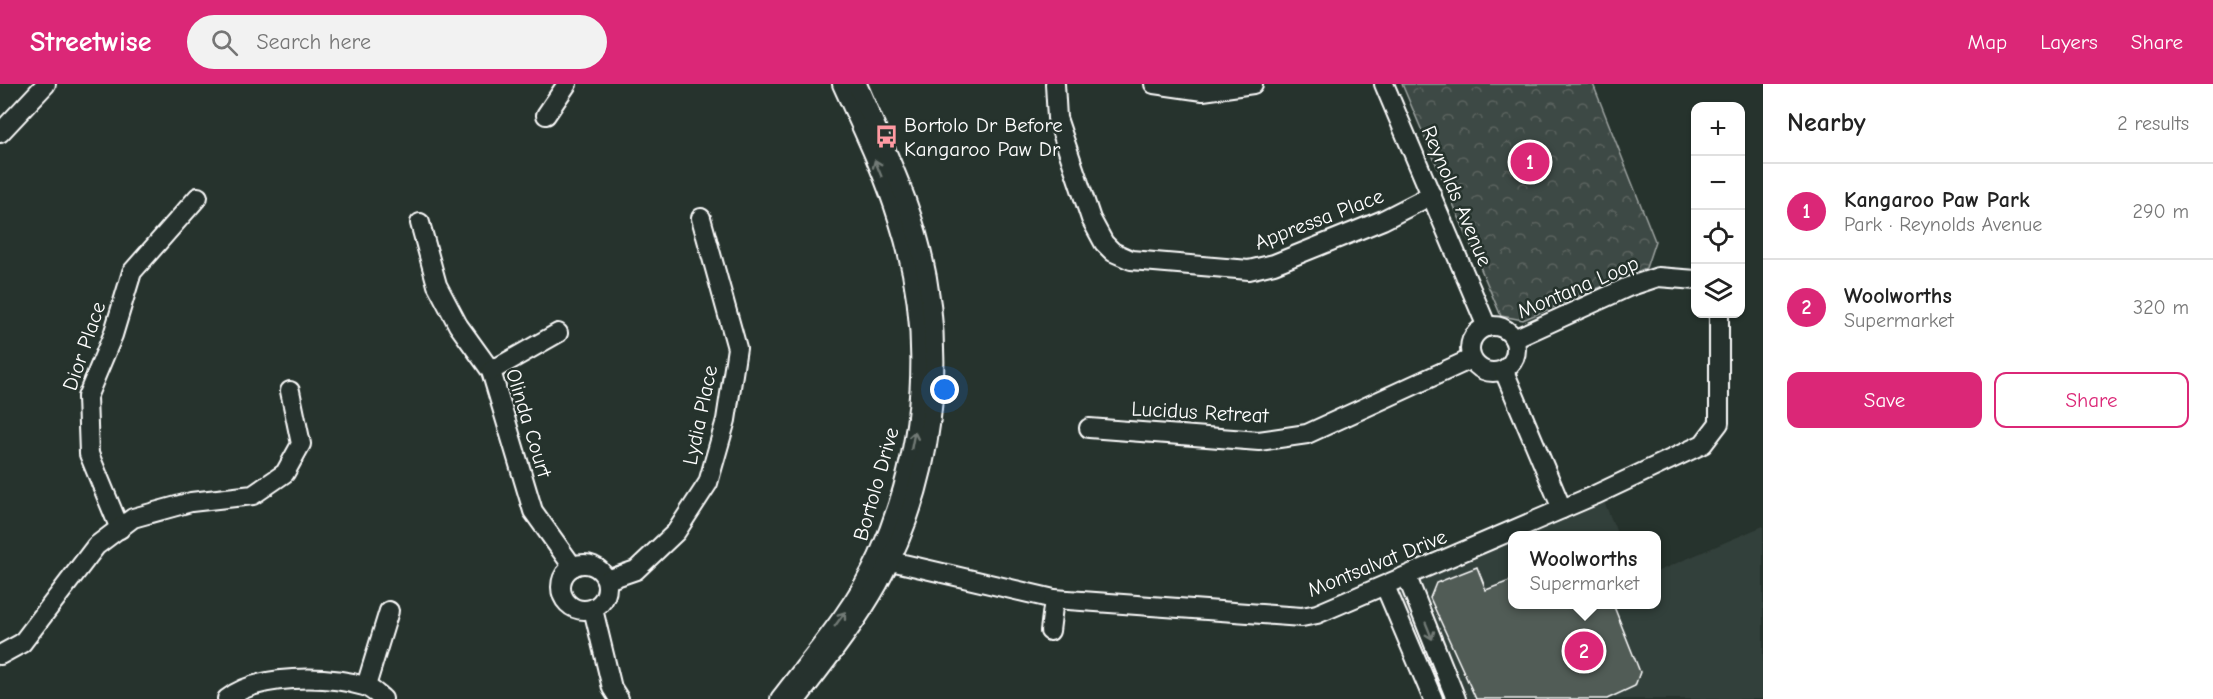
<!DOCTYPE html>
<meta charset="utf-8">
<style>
:root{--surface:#fff;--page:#f2f2f2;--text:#222;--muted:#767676;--line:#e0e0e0;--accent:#db2777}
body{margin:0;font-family:"Comic Neue",sans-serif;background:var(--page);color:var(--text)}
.controls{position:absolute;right:18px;top:18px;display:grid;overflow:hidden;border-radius:12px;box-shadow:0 2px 4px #0004}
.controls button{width:54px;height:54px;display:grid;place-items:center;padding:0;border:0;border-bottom:2px solid var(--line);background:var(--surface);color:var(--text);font:30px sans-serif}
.you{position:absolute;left:945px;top:306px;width:21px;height:21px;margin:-15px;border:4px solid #fff;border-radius:50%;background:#1a73e8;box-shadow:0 0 0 9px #1a73e833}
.badge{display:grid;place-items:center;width:39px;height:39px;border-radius:50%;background:var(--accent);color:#fff;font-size:20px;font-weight:700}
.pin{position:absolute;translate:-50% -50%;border:3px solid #fff;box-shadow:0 2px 6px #0006}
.popup{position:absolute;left:1508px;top:447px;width:153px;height:78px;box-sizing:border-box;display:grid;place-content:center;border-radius:12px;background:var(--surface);filter:drop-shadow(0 2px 4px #0005);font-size:20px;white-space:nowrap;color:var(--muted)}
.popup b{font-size:22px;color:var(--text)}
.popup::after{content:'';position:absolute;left:50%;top:100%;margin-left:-12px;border:12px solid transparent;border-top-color:var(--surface)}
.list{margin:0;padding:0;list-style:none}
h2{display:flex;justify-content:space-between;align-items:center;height:78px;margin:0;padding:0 24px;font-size:26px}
h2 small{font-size:20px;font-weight:400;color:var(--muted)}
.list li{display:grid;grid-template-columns:39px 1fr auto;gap:18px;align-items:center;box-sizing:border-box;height:96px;padding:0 24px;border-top:2px solid var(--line)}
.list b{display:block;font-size:22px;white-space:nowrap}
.list p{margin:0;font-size:20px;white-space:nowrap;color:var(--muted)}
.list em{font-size:20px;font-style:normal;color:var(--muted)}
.actions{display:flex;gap:12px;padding:18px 24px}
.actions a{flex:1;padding:14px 0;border:2px solid var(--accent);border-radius:12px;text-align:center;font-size:21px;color:var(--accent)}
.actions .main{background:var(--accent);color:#fff}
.icon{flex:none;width:33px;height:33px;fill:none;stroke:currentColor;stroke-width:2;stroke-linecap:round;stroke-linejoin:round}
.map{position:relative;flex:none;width:1763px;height:615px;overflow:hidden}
header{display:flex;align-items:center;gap:36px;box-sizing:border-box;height:84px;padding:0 30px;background:var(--accent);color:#fff}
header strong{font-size:28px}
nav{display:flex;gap:33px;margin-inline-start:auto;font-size:21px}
.search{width:420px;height:54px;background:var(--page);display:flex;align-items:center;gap:15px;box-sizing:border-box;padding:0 21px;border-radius:33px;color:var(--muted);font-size:22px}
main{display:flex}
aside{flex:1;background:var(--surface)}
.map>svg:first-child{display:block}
</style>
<header>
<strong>Streetwise</strong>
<div class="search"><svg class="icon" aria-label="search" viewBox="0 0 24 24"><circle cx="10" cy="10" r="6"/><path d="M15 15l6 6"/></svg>Search here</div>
<nav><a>Map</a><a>Layers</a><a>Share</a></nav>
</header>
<main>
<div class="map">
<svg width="1763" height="615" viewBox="0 0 1763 615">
<defs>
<pattern id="forest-crowns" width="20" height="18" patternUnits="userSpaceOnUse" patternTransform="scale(1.5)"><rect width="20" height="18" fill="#3e4944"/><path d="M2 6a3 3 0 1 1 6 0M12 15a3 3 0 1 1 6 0" fill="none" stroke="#5b6460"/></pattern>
</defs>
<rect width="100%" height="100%" fill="#26332d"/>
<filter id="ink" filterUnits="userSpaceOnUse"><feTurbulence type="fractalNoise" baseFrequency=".0167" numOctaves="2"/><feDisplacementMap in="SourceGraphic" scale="12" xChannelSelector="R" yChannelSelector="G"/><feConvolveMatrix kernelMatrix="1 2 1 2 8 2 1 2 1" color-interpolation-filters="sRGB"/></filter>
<g filter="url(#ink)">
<!-- built -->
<polygon fill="#333f3a" points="1598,403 1618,451 1512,452 1512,520 1656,520 1656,488 1763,442 1763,615 1423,615 1375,500"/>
<!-- forest -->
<polygon fill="url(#forest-crowns)" stroke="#9ea4a2" stroke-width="1.5" points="1402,0 1593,0 1655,157 1646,184 1523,236 1501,232"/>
<!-- building -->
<polygon fill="#515c57" stroke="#fff" stroke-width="1.5" points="1477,483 1486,506 1512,496 1512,520 1613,520 1640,588 1635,602 1607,615 1476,615 1430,514 1436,499"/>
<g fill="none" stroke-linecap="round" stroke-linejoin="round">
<defs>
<g id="minor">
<polyline points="1055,0 1057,34 1091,135 1104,159 1113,168 1131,176 1249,186 1274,180 1383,136 1432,111"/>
<polyline points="1154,0 1203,7 1253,0"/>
<polyline points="1384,0 1487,243"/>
<polyline points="546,31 567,0"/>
<polyline points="0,49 46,0"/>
<polyline points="420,139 437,201 458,241 491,287 533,427 573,483"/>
<circle cx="1493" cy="265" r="23"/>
<polyline points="1514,255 1628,203 1658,193 1696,196"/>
<polyline points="491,287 558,249"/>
<polyline points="1504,287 1562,425"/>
<polyline points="1089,344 1259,357 1307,350 1471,275"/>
<polyline points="120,445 89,370 87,313 113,251 132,188 198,113"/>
<polyline points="878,474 1054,515 1302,533 1317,530 1595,411 1703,360 1719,339 1719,230"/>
<circle cx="584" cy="503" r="23"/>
<polyline points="1407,493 1456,615"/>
<polyline points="607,496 636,486 676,448 708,399 726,336 737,264 701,134"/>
<polyline points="1385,502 1433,615"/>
<polyline points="593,525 612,604 619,615"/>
<polyline points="1050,547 1054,515"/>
<polyline points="0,571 22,559 96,462 133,434 191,418 253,411 285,389 301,360 290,307"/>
<polyline points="366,602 389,527"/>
<path d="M227,615C257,590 327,591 364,602C371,604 378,611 383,615"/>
<path d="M780,615C814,570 854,525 878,473C926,366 934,246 898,135C884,89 862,44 842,0"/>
<path d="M797,615C825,578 855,541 878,500C934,400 948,277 921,165C907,108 880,54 857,0"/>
</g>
</defs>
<!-- minor casing -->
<use href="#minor" stroke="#fff" stroke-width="22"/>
<!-- minor -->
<use href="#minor" stroke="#26332d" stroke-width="18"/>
</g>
<!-- one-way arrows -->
<defs><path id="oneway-shaft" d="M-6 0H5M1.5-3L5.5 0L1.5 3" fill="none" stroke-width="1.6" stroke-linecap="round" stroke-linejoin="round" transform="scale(1.5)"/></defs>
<g stroke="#727a76">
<use href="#oneway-shaft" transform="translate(878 84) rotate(-112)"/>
<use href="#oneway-shaft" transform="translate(913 356) rotate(-79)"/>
<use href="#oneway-shaft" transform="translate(840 535) rotate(-54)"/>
<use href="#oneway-shaft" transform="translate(1429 547) rotate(68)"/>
</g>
</g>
<!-- icons -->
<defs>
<symbol id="bus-bare" viewBox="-9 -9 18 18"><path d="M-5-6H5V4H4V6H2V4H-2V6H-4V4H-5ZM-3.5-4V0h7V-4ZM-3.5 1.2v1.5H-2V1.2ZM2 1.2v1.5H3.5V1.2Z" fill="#ff9aa2" stroke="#26332d" stroke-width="2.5" paint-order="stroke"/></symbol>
</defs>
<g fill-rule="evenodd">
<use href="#bus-bare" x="870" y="36" width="33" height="33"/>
</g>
<g text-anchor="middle" stroke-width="5" stroke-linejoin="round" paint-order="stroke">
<!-- poi labels -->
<g font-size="21" fill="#fff" stroke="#26332d" text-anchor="start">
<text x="904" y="48">Bortolo Dr Before<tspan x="904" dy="24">Kangaroo Paw Dr</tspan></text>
</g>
<!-- street labels -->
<g font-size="21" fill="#fff" stroke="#26332d">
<text transform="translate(1457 112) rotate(67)" y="7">Reynolds Avenue</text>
<text transform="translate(1319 135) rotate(-21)" y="7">Appressa Place</text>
<text transform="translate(1578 203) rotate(-23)" y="7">Montana Loop</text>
<text transform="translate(84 262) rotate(-71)" y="7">Dior Place</text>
<text transform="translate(1200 328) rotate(3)" y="7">Lucidus Retreat</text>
<text transform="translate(700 331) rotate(-78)" y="7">Lydia Place</text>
<text transform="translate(529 339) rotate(73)" y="7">Olinda Court</text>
<text transform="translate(876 400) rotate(-74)" y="7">Bortolo Drive</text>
<text transform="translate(1377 479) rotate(-22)" y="7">Montsalvat Drive</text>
</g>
</g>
</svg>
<div class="controls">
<button>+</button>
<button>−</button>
<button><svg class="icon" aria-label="locate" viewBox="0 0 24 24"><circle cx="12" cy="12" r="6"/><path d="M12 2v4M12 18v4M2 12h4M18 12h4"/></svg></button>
<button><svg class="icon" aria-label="layers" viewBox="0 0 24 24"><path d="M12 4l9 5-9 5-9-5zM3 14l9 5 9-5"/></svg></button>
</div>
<div class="you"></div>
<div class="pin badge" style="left:1530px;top:78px">1</div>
<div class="pin badge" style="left:1584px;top:567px">2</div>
<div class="popup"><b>Woolworths</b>Supermarket</div>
</div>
<aside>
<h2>Nearby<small>2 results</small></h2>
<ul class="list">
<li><span class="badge">1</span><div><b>Kangaroo Paw Park</b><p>Park · Reynolds Avenue</p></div><em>290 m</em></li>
<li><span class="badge">2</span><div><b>Woolworths</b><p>Supermarket</p></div><em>320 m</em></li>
</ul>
<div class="actions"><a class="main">Save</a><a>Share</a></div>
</aside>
</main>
